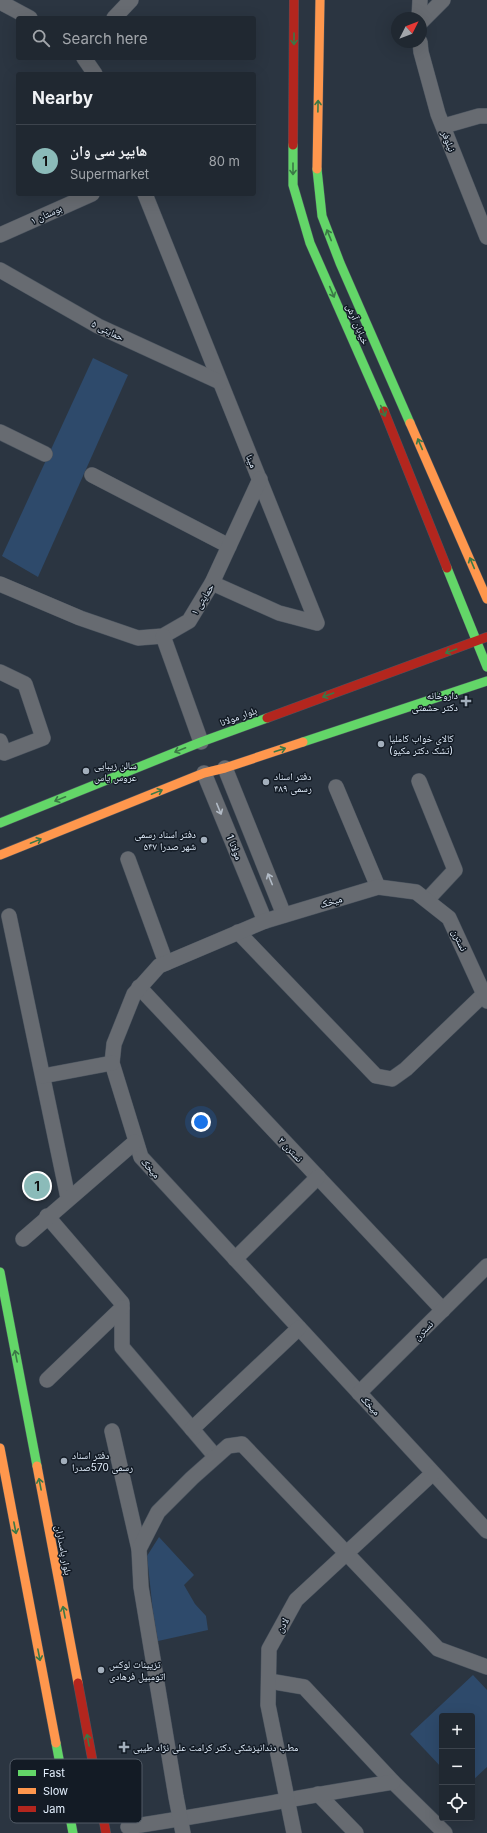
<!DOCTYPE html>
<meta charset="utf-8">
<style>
:root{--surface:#202831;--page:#283039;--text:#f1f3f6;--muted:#a2a6ab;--line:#3d444d;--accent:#8bbbb9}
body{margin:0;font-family:Inter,"Noto Naskh Arabic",sans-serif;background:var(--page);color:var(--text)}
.controls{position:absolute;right:12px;bottom:12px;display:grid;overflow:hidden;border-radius:4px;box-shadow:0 4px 16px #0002}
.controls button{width:36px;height:36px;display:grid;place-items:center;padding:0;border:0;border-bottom:1px solid var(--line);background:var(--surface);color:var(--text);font:20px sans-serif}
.compass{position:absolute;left:391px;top:12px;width:36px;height:36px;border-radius:50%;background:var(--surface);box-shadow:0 4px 16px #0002;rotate:48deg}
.you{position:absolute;left:201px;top:1122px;width:14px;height:14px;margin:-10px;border:3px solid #fff;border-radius:50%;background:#1a73e8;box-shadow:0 0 0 6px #1a73e833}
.badge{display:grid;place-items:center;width:26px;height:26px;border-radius:50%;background:var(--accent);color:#111;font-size:13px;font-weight:700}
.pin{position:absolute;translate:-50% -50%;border:2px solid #fff;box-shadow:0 1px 4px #0006}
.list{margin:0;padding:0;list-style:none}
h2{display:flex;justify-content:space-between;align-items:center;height:52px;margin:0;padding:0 16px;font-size:17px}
h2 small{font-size:13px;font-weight:400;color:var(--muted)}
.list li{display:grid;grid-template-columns:26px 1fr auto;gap:12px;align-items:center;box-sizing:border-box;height:72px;padding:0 16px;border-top:1px solid var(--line)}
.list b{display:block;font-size:15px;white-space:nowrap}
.list p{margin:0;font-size:13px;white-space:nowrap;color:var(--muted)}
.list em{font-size:13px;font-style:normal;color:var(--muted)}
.icon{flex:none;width:22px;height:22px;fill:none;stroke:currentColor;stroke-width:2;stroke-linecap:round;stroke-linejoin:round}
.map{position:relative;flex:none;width:487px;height:1833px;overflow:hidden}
.search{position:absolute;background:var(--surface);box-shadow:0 4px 16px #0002;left:16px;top:16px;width:240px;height:44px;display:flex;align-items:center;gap:10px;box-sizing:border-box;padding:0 14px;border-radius:4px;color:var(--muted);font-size:15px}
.panel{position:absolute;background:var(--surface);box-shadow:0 4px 16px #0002;left:16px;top:72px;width:240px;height:124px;border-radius:4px}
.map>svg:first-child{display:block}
</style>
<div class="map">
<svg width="487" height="1833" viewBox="0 0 487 1833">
<rect width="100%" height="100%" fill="#2b3541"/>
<!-- green -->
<g fill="#2e4a6b">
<polygon points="93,358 128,375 38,577 2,556"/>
<polygon points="159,1537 194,1575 184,1585 195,1604 206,1616 208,1630 158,1641 153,1612 147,1556"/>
<polygon points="473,1675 487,1690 487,1767 472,1781 472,1716 442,1716 442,1768 410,1734"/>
</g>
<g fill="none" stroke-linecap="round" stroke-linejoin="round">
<defs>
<g id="street">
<polyline points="0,2 30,18"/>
<polyline points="114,18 131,0"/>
<polyline points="419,18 420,0"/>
<polyline points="421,22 443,0"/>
<polyline points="420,42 421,52 438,114 487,237"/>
<polyline points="84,58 95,74"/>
<polyline points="444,126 479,116 487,116"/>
<polyline points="145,194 317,623 279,613 212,583"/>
<polyline points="0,235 92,194"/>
<polyline points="0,270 98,326 220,382"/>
<polyline points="0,432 45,454"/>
<polyline points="92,475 229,546"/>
<polyline points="0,584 80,618 138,638 163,636 189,621 212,583 260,479"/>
<polyline points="163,636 201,742"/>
<polyline points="0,672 25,684 43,738 4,753 0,741"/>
<polyline points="225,768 284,915"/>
<polyline points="204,773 265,921"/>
<polyline points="419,781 455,870 427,900"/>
<polyline points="336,787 378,887"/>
<polyline points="128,859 166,963"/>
<polyline points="9,916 68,1198"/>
<polyline points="238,932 376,1076 392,1079 406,1069 484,994"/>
<polyline points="139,987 443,1310"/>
<polyline points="487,1001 449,918 416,892 378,887 265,921 159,966 134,994 114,1044 112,1063 141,1157 487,1531"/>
<polyline points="43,1076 112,1063"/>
<polyline points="47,1216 122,1303 122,1347 215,1456"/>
<polyline points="23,1239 135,1142"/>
<polyline points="235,1259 318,1177"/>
<polyline points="47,1380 122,1308"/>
<polyline points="359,1393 487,1266"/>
<polyline points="192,1429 299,1328"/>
<polyline points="112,1431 139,1549"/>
<polyline points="269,1681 304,1687 393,1782 445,1833"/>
<polyline points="318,1794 356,1833"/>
<path d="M128,1827C216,1814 304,1796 393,1782"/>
<polyline points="183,1833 176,1797 141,1587 139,1549 158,1512 192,1478 228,1446 242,1444 438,1649 487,1667"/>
<polyline points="294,1833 268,1705 269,1649 296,1600 433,1473"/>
</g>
<g id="fast">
<polyline points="293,145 293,185 310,243 384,411"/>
<polyline points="317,169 322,216 340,263 410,423"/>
<polyline points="447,568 487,667"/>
<polyline points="303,742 487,681"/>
<polyline points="0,823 201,742 267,718"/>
<polyline points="0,1272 37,1466"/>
<polyline points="56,1743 73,1833"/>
</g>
<g id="slow">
<polyline points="317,169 320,0"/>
<polyline points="410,423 487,599"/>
<polyline points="0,855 204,773 225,768 303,742"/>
<polyline points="0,1448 56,1743"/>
<polyline points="37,1466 78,1683"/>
</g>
<g id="jam">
<polyline points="293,145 294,0"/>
<polyline points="384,411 447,568"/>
<polyline points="267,718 487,637"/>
<polyline points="78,1683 106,1833"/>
</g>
</defs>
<!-- street casing -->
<use href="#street" stroke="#4a535e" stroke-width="16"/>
<!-- fast casing -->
<use href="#fast" stroke="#4a535e" stroke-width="10"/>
<!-- slow casing -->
<use href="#slow" stroke="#4a535e" stroke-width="10"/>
<!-- jam casing -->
<use href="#jam" stroke="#4a535e" stroke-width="10"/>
<!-- street -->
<use href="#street" stroke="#676b71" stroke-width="15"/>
<!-- fast -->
<use href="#fast" stroke="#63d668" stroke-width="9"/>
<!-- slow -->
<use href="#slow" stroke="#ff974d" stroke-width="9"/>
<!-- jam -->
<use href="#jam" stroke="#b3261e" stroke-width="9"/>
</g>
<!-- one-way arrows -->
<defs><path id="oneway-shaft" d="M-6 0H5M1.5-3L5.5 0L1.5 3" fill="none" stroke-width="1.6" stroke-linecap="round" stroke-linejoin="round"/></defs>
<g stroke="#3b7846">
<use href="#oneway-shaft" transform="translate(294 39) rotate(90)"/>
<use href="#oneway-shaft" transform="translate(318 106) rotate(-89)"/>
<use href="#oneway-shaft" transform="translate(293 169) rotate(90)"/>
<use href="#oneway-shaft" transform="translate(329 235) rotate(-112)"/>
<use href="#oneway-shaft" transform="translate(332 292) rotate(67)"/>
<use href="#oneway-shaft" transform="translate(383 411) rotate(67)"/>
<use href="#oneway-shaft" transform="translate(420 444) rotate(-113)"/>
<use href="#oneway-shaft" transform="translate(472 563) rotate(-113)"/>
<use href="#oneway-shaft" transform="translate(451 651) rotate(160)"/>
<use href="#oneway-shaft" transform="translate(328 695) rotate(160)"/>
<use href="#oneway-shaft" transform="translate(180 750) rotate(158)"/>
<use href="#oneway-shaft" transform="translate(280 750) rotate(-18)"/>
<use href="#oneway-shaft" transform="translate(157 792) rotate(-22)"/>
<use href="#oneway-shaft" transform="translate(60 799) rotate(158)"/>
<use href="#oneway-shaft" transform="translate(36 841) rotate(-22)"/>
<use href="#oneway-shaft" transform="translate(16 1356) rotate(-101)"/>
<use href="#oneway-shaft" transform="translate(40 1484) rotate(-101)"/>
<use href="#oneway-shaft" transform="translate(15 1528) rotate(79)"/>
<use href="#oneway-shaft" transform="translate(64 1612) rotate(-101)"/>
<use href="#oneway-shaft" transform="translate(39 1655) rotate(79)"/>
<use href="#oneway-shaft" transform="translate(88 1740) rotate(-101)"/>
</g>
<g stroke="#b2bbc6">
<use href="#oneway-shaft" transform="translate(219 809) rotate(68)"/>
<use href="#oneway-shaft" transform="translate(270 879) rotate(-112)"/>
</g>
<!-- markers -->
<g fill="#a3afbc" stroke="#131b25" stroke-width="1.5">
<path d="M464 695h4v4h4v4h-4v4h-4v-4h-4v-4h4z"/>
<circle cx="381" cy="744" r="4"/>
<circle cx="86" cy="771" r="4"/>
<circle cx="266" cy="782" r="4"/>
<circle cx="204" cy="840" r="4"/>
<circle cx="64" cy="1461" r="4"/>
<circle cx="101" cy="1670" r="4"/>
<path d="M122 1741h4v4h4v4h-4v4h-4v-4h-4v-4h4z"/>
</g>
<g text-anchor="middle" stroke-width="3" stroke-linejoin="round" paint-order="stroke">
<!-- street labels -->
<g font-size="10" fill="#e4f0fe" stroke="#131b25">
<text transform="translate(449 141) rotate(68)" y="4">نیلوفر</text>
<text transform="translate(46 214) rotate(-24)" y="4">بوستان ۱</text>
<text transform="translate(358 324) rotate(67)" y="4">خیابان آرش</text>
<text transform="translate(108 330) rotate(26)" y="4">حمایتی ۵</text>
<text transform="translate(252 461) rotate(68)" y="4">مینا</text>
<text transform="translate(202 599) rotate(-58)" y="4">حمایتی ۱</text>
<text transform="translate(238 716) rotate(-20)" y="4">بلوار مولانا</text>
<text transform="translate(235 847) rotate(68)" y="4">مولانا 1</text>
<text transform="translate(331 901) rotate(-16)" y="4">میخک</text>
<text transform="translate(460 940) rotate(64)" y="4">نسترن</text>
<text transform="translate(291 1149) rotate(47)" y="4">نسترن ۲</text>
<text transform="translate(151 1168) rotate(48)" y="4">میخک</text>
<text transform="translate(423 1330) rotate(-45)" y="4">نسترن</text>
<text transform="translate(371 1405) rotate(47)" y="4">میخک</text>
<text transform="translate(64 1550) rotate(79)" y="4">بلوار پاسداران</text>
<text transform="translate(282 1625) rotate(-61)" y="4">لادن</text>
</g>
<!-- poi labels -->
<g font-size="10" fill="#e4f0fe" stroke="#131b25" text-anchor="start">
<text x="458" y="699" text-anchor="end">داروخانه<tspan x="458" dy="12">دکتر حشمتی</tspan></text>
<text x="389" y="742">کالای خواب کاملیا<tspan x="389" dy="12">(تشک دکتر مکیو)</tspan></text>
<text x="94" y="769">سالن زیبایی<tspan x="94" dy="12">عروس یاس</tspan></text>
<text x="274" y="780">دفتر اسناد<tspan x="274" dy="12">رسمی ۴۸۹</tspan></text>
<text x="196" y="838" text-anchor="end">دفتر اسناد رسمی<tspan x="196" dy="12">۵۴۷ شهر صدرا</tspan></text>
<text x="72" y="1459">دفتر اسناد<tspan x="72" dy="12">رسمی 570صدرا</tspan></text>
<text x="109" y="1668">تزیینات لوکس<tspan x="109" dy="12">اتومبیل فرهادی</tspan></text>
<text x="133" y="1751">مطب دندانپزشکی دکتر کرامت علی نژاد طیبی</text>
</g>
</g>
<!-- legend -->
<rect x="10" y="1759" width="132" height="64" rx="6" fill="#131b25" stroke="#525b66" stroke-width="1"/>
<rect x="18" y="1770" width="18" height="6" fill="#63d668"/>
<rect x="18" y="1788" width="18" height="6" fill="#ff974d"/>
<rect x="18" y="1806" width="18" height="6" fill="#b3261e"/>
<g font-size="11" fill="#e4f0fe">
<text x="43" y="1777">Fast</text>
<text x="43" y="1795">Slow</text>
<text x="43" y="1813">Jam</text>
</g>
</svg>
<div class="controls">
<button>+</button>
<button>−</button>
<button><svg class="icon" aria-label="locate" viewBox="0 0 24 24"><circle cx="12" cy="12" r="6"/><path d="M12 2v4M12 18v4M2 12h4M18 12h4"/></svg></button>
</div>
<svg class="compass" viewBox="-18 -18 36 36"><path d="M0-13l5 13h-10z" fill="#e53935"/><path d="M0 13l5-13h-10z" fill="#a2a6ab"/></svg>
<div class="you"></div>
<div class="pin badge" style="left:37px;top:1186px">1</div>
<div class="search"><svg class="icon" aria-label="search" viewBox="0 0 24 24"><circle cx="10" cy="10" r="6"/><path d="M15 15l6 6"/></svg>Search here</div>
<section class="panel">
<h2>Nearby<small></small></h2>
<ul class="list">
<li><span class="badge">1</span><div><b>هایپر سی وان</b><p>Supermarket</p></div><em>80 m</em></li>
</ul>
</section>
</div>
